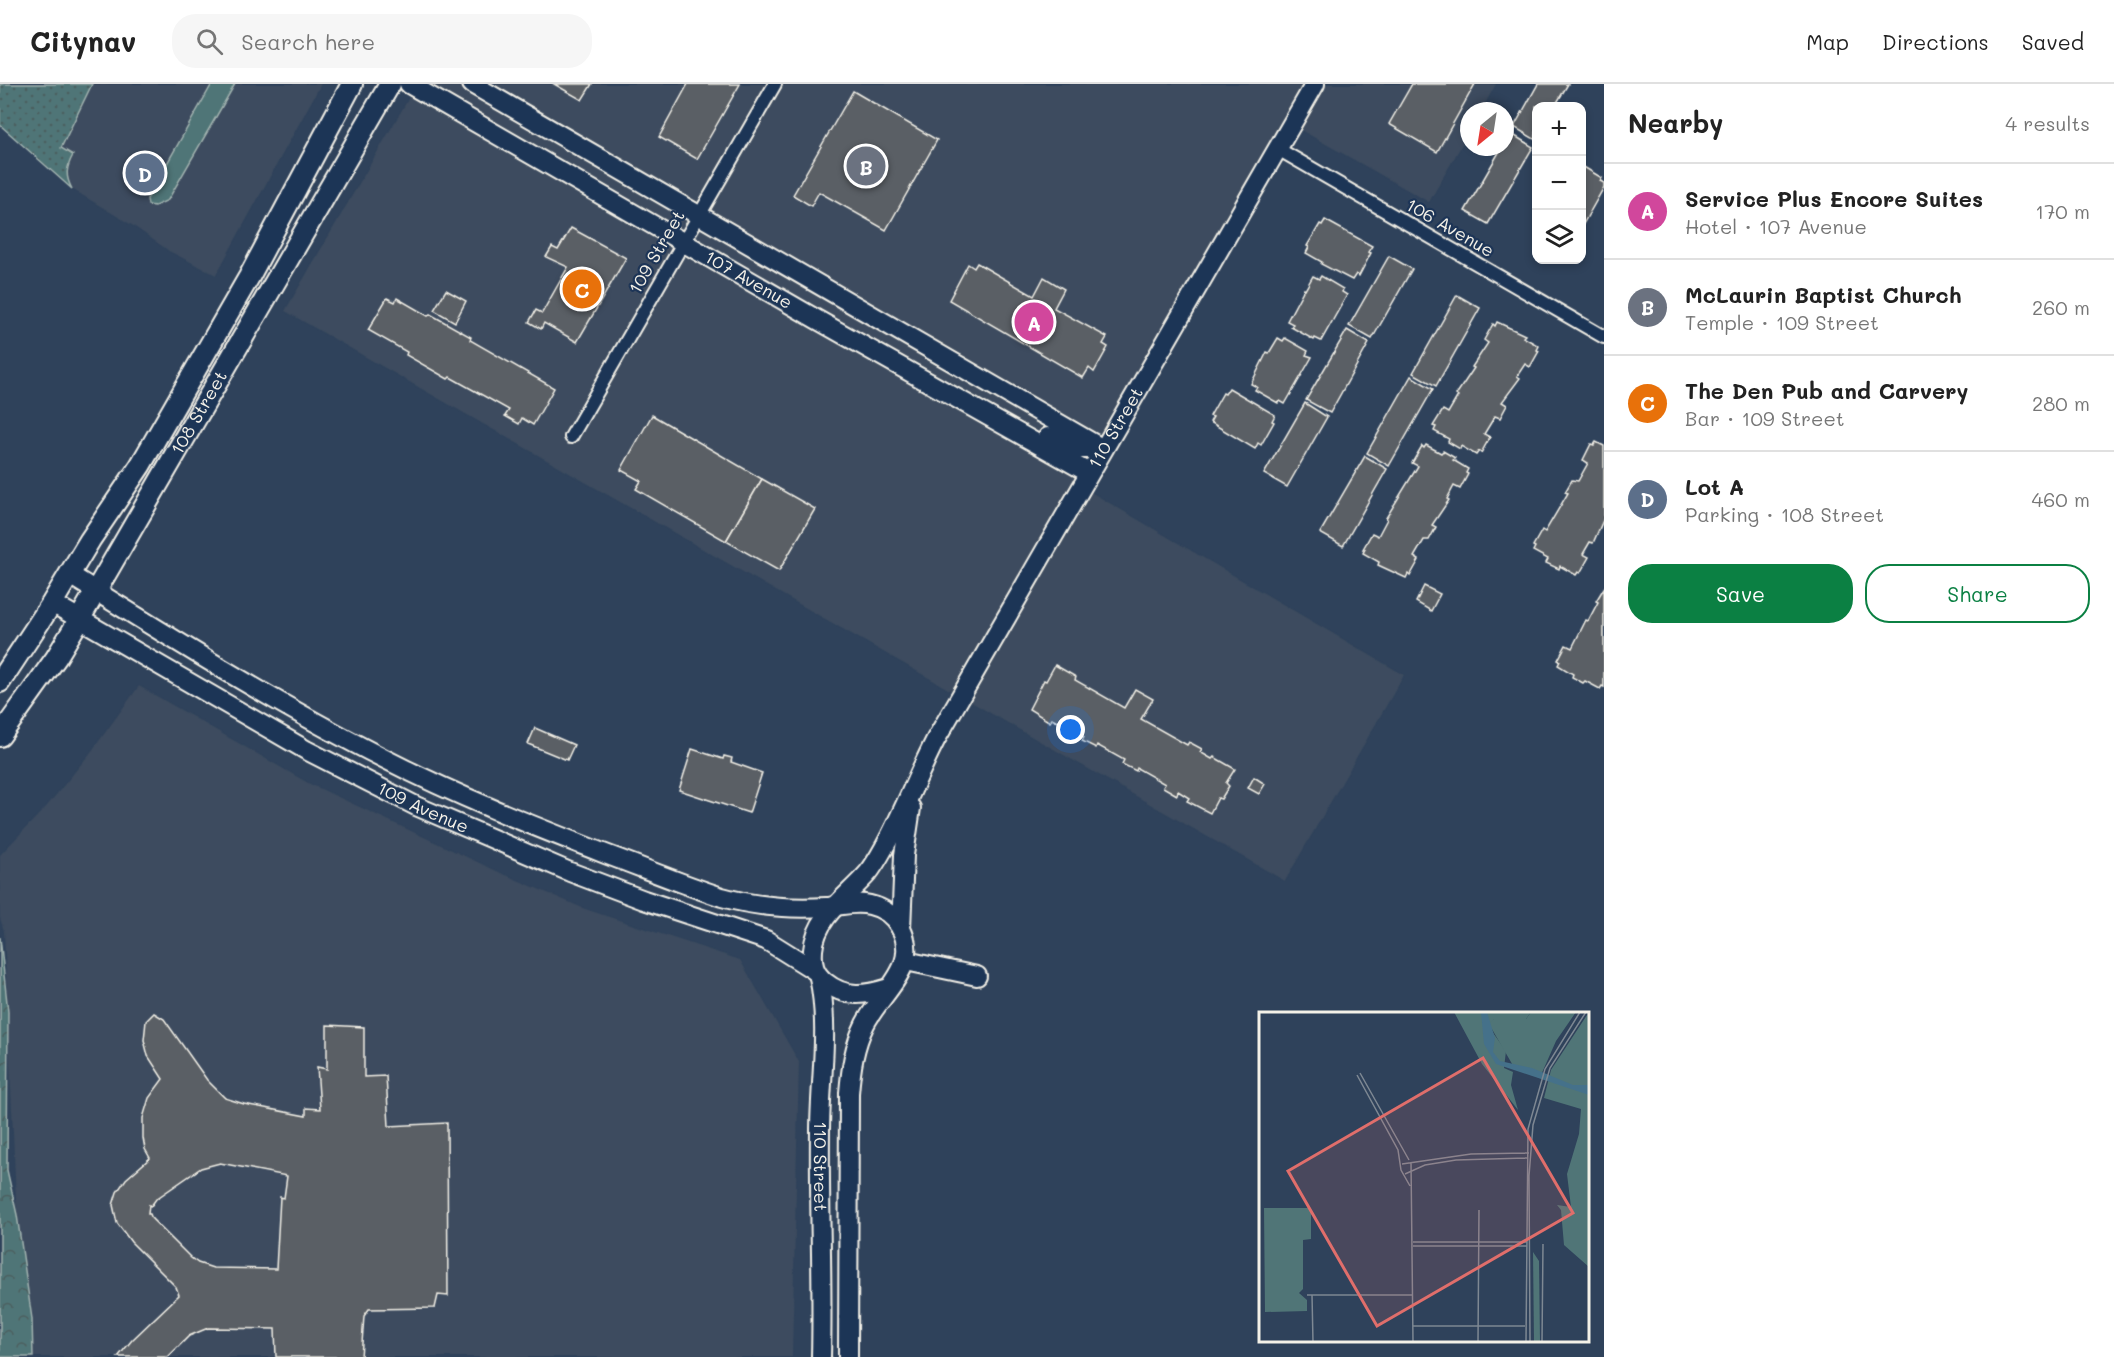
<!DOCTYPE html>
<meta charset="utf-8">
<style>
:root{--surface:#fff;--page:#f6f6f6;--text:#222;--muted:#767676;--line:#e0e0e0;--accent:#0b8043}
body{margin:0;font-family:Mali,sans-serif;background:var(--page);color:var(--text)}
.controls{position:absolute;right:18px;top:18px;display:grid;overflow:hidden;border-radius:12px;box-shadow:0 3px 9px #0003}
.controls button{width:54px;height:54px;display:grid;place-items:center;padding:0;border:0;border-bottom:2px solid var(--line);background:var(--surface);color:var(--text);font:30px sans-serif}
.compass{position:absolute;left:1460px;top:18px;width:54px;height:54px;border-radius:50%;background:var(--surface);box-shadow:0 3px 9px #0003;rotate:210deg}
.you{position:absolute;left:1071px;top:646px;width:21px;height:21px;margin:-15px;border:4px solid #fff;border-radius:50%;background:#1a73e8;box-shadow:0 0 0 9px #1a73e833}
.badge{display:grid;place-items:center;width:39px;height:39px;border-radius:50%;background:var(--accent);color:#fff;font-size:20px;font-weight:700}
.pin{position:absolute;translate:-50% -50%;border:3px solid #fff;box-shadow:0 2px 6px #0006}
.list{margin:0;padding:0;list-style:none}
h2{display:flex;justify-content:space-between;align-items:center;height:78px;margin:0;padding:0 24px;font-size:26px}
h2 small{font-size:20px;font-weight:400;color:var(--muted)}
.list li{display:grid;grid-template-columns:39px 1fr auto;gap:18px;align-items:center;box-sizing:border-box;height:96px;padding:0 24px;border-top:2px solid var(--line)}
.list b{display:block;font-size:22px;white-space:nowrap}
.list p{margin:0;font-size:20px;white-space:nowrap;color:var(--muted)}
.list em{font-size:20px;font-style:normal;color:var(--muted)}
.actions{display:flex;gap:12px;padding:18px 24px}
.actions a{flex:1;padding:14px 0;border:2px solid var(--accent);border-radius:24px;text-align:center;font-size:21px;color:var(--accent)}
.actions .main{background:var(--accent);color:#fff}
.icon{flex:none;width:33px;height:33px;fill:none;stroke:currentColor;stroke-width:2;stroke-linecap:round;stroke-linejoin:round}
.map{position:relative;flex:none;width:1604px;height:1273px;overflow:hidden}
header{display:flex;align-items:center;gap:36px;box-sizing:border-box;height:84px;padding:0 30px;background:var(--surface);border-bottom:2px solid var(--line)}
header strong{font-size:28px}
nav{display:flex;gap:33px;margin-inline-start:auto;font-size:21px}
.search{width:420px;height:54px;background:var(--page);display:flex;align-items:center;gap:15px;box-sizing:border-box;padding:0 21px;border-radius:24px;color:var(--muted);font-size:22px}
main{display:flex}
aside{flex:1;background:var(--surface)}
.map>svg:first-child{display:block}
</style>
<header>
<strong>Citynav</strong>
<div class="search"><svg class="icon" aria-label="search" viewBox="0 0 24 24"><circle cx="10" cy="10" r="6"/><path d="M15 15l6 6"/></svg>Search here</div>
<nav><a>Map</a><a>Directions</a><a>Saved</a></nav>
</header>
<main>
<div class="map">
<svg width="1604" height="1273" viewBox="0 0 1604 1273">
<defs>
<pattern id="forest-crowns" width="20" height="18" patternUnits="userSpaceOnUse" patternTransform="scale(1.5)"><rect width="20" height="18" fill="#507577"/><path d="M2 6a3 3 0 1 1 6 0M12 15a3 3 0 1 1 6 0" fill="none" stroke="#4c5e5e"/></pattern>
<pattern id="park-dots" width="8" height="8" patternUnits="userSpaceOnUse" patternTransform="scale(1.5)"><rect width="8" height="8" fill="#507577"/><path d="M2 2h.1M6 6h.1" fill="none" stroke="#4c5e5e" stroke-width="1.8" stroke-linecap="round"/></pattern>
</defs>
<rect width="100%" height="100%" fill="#2f425b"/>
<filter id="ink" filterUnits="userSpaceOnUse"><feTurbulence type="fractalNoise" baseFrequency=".0167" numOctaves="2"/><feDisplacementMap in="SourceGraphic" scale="12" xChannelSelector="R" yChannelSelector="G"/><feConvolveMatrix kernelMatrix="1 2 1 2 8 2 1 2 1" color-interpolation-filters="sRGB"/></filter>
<g filter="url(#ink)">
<!-- built -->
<g fill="#3c4b5e">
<polygon points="92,0 321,0 216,191 169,167 135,143 72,105 67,95 67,82 61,64"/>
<polygon points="417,0 1496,0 1481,27 1469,27 1469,48 1429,118 1292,41 1082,403 1404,591 1285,797 285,227"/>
<polygon points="139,602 308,699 501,789 585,825 740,876 799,978 792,1273 23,1273 4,847 0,834 0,771 47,722 91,668"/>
</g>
<!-- grass -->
<polygon fill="#507577" stroke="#a2b3b0" stroke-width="1.5" points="212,0 235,0 168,116 155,122 148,121 147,115"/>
<!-- forest -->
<polygon fill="url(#forest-crowns)" stroke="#a2b3b0" stroke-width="1.5" points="0,853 8,928 7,1086 17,1131 32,1235 33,1273 0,1273"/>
<!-- park -->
<path fill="url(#park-dots)" stroke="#a2b3b0" stroke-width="1.5" d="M0,0H92L61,64L73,71C66,84 65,92 72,105L0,41Z"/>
<!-- building -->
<g fill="#5a5f65" stroke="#f4f1e8" stroke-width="1.5" fill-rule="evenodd">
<polygon points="554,0 592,0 582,16"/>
<polygon points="688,0 740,0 697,75 659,53"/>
<polygon points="1412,0 1475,0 1437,68 1389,40"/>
<polygon points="1538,0 1568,0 1555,22 1536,22 1536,56 1514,43"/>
<polygon points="853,7 937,56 886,146 819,108 811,122 793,111"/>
<polygon points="1510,49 1533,63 1488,140 1465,127 1502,63 1505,63 1505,58"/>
<polygon points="1582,82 1602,94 1600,97 1604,99 1604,103 1582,142"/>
<polygon points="1325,136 1372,162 1368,168 1371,169 1359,192 1356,190 1352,196 1321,180 1322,178 1306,169 1309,163 1307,162 1320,140 1322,141"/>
<polygon points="571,144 626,174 577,258 544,239 541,245 529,238 536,226 542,229 568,183 546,173 552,163 558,166"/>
<polygon points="1389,172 1412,185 1372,255 1349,242"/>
<polygon points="977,179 1034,212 1044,193 1064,205 1054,224 1107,253 1103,260 1108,263 1094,288 1089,284 1083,294 949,216 968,180 974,184"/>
<polygon points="1313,192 1319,195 1321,192 1343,205 1342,208 1347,211 1321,257 1315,254 1314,256 1291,243 1293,240 1287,237 1304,205 1305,206"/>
<polygon points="446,206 466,217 455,238 434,226"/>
<polygon points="1457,211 1480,224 1436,302 1413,289"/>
<polygon points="387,214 395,218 397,214 428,232 430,230 471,253 470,256 554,304 533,341 522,334 519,340 505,332 509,326 450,293 448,295 406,271 407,268 368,246"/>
<polygon points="1497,238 1525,251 1523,253 1539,262 1537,266 1539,267 1530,283 1525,280 1517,292 1520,294 1502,318 1507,321 1500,334 1495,332 1484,350 1490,353 1481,369 1479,367 1476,371 1461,362 1460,365 1448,358 1449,355 1434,347 1436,343 1433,342 1443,326 1448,329 1458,312 1456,311 1474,284 1472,283 1488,259 1484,256 1493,240 1495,242"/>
<polygon points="1347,246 1369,259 1330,329 1306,316"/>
<polygon points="1278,254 1283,257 1285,254 1308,267 1306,271 1312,273 1285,320 1280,317 1278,319 1255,306 1257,303 1251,300 1267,268 1269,269"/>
<polygon points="1411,292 1433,305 1389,382 1367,369"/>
<polygon points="1229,304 1275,331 1272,337 1274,338 1261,361 1258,359 1255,365 1210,338 1213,333 1210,332 1223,309 1225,310"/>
<polygon points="1305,319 1327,333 1287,403 1264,390"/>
<polygon points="652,331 762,395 726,457 636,405 641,397 621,386"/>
<polygon points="1596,358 1604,362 1604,434 1593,459 1590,458 1583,470 1589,473 1580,489 1578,488 1576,491 1560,482 1559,485 1546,479 1548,475 1533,467 1535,463 1533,462 1542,446 1545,448 1568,409 1565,408 1572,396 1578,397 1588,379 1583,376 1591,360 1594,361"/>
<polygon points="1426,361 1441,369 1443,367 1455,374 1453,376 1468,385 1466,389 1468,390 1460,405 1454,402 1447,415 1449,416 1432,441 1436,443 1429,456 1424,456 1414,473 1419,476 1410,492 1408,490 1406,494 1378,481 1379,478 1363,469 1365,465 1363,465 1372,449 1378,452 1387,435 1386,434 1418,382 1412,379 1422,362 1424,364"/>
<polygon points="1365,372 1387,385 1343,462 1320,449"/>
<polygon points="762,395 815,425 779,487 726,457"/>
<polygon points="1424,502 1440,510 1431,527 1416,518"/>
<polygon points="1604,504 1604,603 1602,602 1600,605 1585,597 1583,599 1572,593 1573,590 1558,581 1560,577 1558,576 1566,561 1572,564 1586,536 1588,537 1598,518 1596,517"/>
<polygon points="1055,581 1076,593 1075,596 1124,624 1135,605 1153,615 1141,635 1187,661 1189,658 1202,665 1200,668 1212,675 1214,673 1235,685 1226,699 1229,702 1221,715 1218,714 1210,729 1187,717 1189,714 1178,707 1177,711 1163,703 1165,700 1137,684 1136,687 1122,680 1124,676 1097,661 1096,664 1082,657 1084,653 1052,635 1050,638 1029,625 1044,596 1046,597"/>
<polygon points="535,644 574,661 567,676 528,660"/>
<polygon points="692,665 723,675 724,672 732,674 731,678 762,689 749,729 679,706"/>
<polygon points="1254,693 1265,700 1259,710 1248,704"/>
<path d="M154,929L164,935L207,996L225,1014L244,1020L306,1032V1024L320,1025L317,983L327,985V941L364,943V993L386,992L389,1042L447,1039L448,1212L438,1211L435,1224L369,1225L364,1232L361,1273H276L275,1245L208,1244L189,1252L168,1273H118L132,1256L179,1211L176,1203L131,1158L117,1139L113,1121L117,1108L126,1095L150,1074L145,1065L143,1054V1034L149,1014L163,995L148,972L144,956L146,937ZM220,1079L287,1092L284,1114L280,1113L276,1185L213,1184L198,1179L191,1174L152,1135L150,1130H148L149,1121L151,1122L156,1115L201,1084Z"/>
</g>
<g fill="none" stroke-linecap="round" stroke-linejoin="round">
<defs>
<g id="street">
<polyline points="1278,65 1604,253"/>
<polyline points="571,353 775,0"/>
</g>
<g id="secondary">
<path id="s1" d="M409,0L816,235L1089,389"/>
<polyline points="472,0 1103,365"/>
<polyline points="1048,353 1073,365 1102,365"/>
<path d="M70,491C173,555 276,620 385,675C457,712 533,742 608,771C646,785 684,801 722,813C757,823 791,825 826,823C841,822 855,817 870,821C883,824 894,832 900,843C922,882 881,908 865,940C854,962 851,985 849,1009L848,1273"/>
<path id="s2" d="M52,519L306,666L416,722L570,788L644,816L766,856L814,886"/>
<polyline points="901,845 904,771 911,724"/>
<polyline points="906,877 977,892"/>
<path id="s3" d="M819,893C830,944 820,996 820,1048C819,1123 823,1198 821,1273"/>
<path id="s4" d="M889,904C866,911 846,915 825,898C814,889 812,880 813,866C816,832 847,813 868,789C874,782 880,771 885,762C904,727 918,690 936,655L1315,0"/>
</g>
<g id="primary">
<polyline points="0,598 52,519 90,456 140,382 249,193 352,0"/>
<path id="s5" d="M0,652L56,574L79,536L390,0"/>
</g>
</defs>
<!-- street casing -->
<use href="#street" stroke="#f4f1e8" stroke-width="16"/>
<!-- secondary casing -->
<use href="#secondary" stroke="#f4f1e8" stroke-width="22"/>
<!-- primary casing -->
<use href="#primary" stroke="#f4f1e8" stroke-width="24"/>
<!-- street -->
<use href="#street" stroke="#1d3557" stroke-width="12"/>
<!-- secondary -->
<use href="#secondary" stroke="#1d3557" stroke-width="18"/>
<!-- primary -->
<use href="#primary" stroke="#1d3557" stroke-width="20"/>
</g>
</g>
<g text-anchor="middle" stroke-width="4.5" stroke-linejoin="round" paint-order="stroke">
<!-- street labels -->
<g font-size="18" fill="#f4f1e8" stroke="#1d3557">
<text transform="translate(1450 144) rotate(30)" y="6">106 Avenue</text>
<text transform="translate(657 168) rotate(-60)" y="6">109 Street</text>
<text dy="6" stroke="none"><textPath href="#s1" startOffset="392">107 Avenue</textPath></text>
<text dy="6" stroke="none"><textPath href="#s5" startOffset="380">108 Street</textPath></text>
<text dy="6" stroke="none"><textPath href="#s4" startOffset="710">110 Street</textPath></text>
<text dy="6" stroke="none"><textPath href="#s2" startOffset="424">109 Avenue</textPath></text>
<text dy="6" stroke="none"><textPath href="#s3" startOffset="190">110 Street</textPath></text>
</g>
</g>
<!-- overview -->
<g transform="translate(1259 928)">
<rect width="330" height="330" fill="#2f425b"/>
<path d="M274,240L280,249L281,330H275Z" fill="#507577"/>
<path d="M195,0H272L267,7H235L232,18L247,39L245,56L254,60L252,73L259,98L223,52Z" fill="#507577"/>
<path d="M272,0H317L297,29L282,63L256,57L230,12L235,7H267ZM330,0V255L305,233L302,198L298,193L312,195L308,162L320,122L322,97L285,86L292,58ZM5,196H52V227L44,228V277L40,281L48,288V299L6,300Z" fill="#507577"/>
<path d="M222,0H228L236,26L234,40L241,49L273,56L314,73H330V83L237,52L225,32Z" fill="#45718a"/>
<path fill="none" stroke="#7e8893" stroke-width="1.5" d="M101,61L150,148M98,63L139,138L142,158L151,174M152,150L154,330M143,152L212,142L270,141M146,162L166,153L197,148L269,146M154,230H268M154,234H268M48,283H154M53,283L54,330M154,314H266M219,330L220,198M267,330L269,117L286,57L321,0M271,330L270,164L274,113L291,56L327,0M283,330L284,232"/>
<path fill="#e06e6b" fill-opacity="0.15" stroke="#e06e6b" stroke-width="3" d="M224,46L314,201L118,314L29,159Z"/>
<rect width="330" height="330" fill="none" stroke="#f4f1e8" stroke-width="3"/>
</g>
</svg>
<div class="controls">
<button>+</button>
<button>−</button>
<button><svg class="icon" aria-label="layers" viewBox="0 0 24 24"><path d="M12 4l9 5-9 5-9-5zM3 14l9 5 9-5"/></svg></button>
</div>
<svg class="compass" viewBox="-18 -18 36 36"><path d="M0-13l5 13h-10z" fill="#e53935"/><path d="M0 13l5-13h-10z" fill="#767676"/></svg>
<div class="you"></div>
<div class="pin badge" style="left:1034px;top:238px;background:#d1479c">A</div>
<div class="pin badge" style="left:866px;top:82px;background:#6b7280">B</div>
<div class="pin badge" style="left:582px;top:205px;background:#e8710a">C</div>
<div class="pin badge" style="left:145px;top:89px;background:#5c6f8a">D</div>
</div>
<aside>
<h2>Nearby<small>4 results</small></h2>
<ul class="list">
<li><span class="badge" style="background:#d1479c">A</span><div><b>Service Plus Encore Suites</b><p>Hotel · 107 Avenue</p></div><em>170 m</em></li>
<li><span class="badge" style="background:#6b7280">B</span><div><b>McLaurin Baptist Church</b><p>Temple · 109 Street</p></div><em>260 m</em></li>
<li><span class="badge" style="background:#e8710a">C</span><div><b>The Den Pub and Carvery</b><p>Bar · 109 Street</p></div><em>280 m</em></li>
<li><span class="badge" style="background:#5c6f8a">D</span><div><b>Lot A</b><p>Parking · 108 Street</p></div><em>460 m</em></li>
</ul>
<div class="actions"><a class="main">Save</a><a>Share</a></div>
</aside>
</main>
